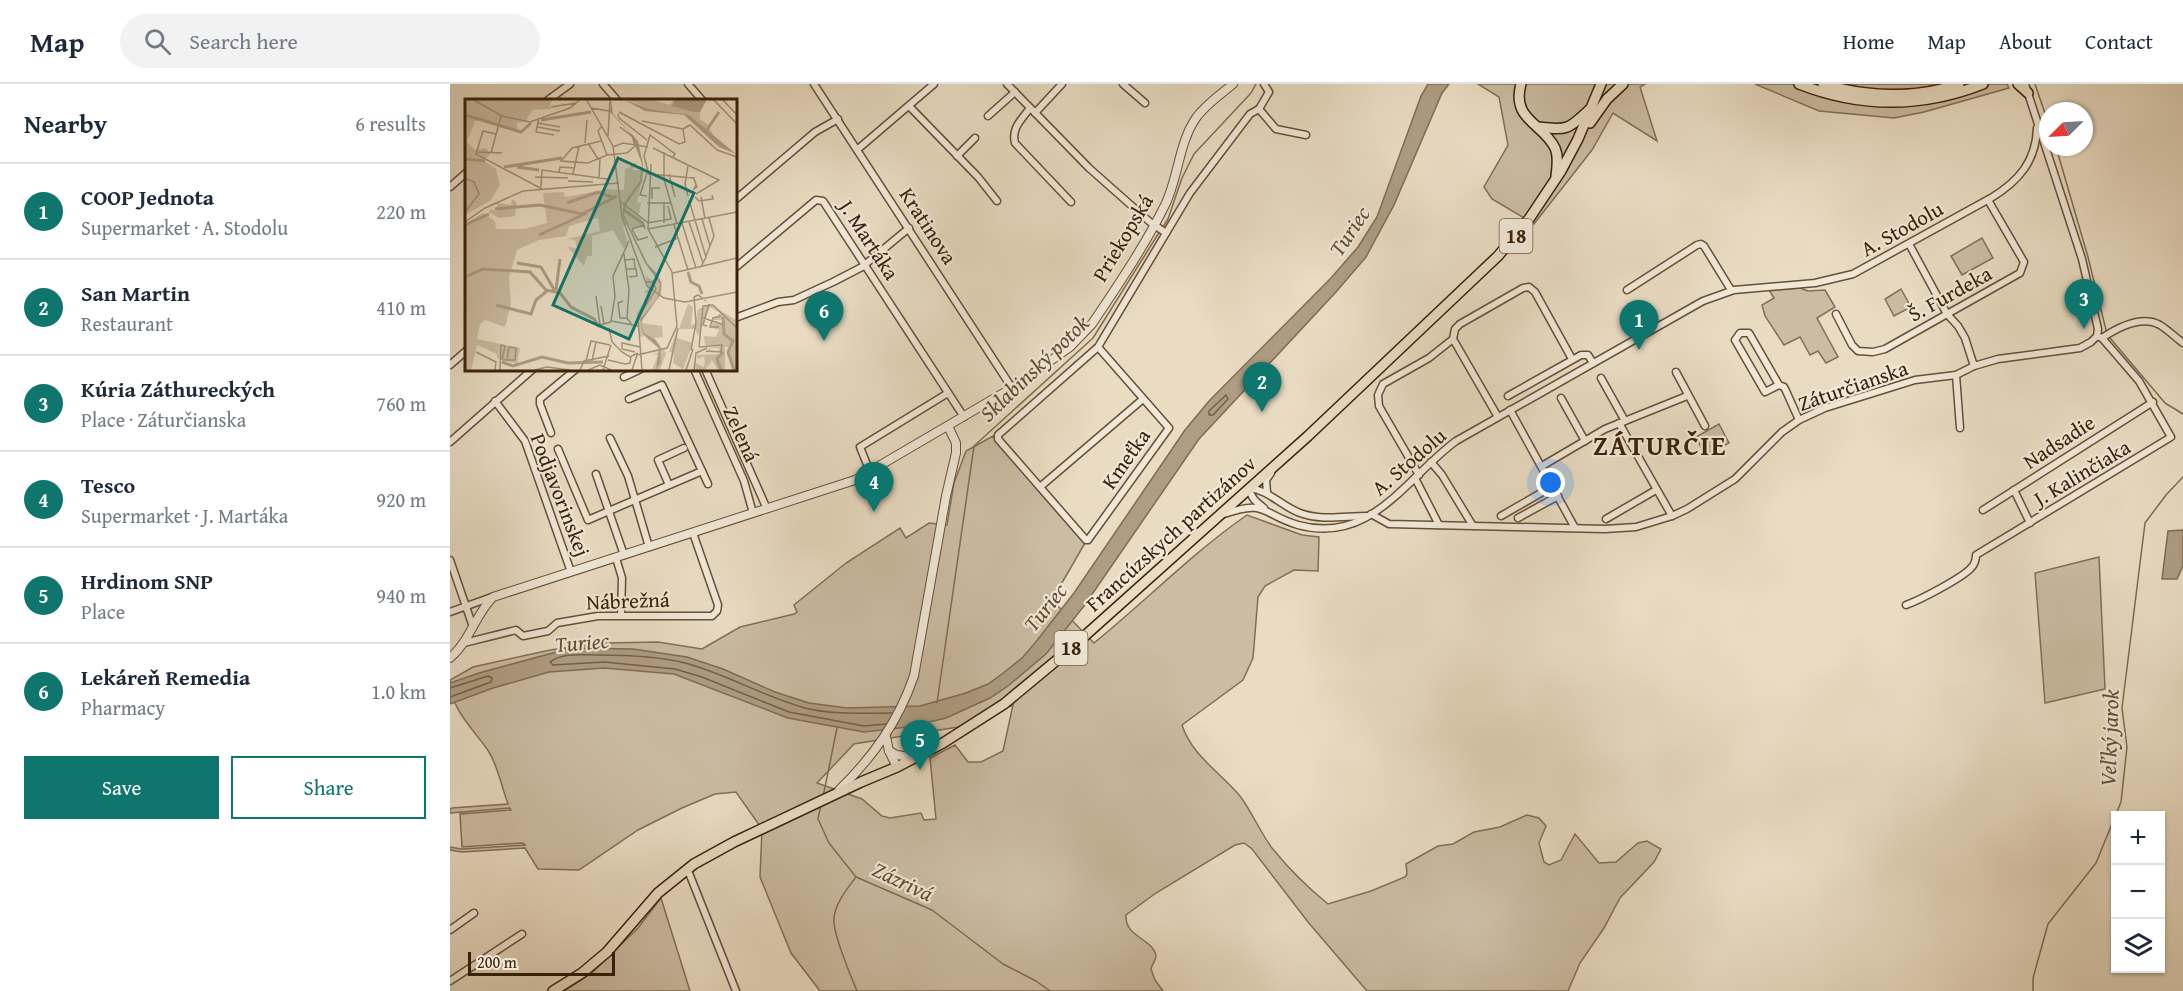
<!DOCTYPE html>
<meta charset="utf-8">
<style>
:root{--surface:#fff;--page:#f2f2f3;--text:#1f2937;--muted:#747a83;--line:#e0e1e3;--accent:#0f766e}
body{margin:0;font-family:"Gentium Book Plus",serif;background:var(--page);color:var(--text)}
.controls{position:absolute;right:18px;bottom:18px;display:grid;overflow:hidden;border-radius:0px;box-shadow:0 2px 4px #0004}
.controls button{width:54px;height:54px;display:grid;place-items:center;padding:0;border:0;border-bottom:2px solid var(--line);background:var(--surface);color:var(--text);font:30px sans-serif}
.compass{position:absolute;left:1589px;top:18px;width:54px;height:54px;border-radius:50%;background:var(--surface);box-shadow:0 2px 4px #0004;rotate:246deg}
.scale{position:absolute;left:18px;bottom:15px;width:147px;box-sizing:border-box;padding-left:6px;border:3px solid #3a2208;border-top:0;font-size:16px;line-height:21px;white-space:nowrap;color:#3a2208;-webkit-text-stroke:4px #f1e8d8;paint-order:stroke}
.you{position:absolute;left:1101px;top:399px;width:21px;height:21px;margin:-15px;border:4px solid #fff;border-radius:50%;background:#1a73e8;box-shadow:0 0 0 9px #1a73e833}
.badge{display:grid;place-items:center;width:39px;height:39px;border-radius:50%;background:var(--accent);color:#fff;font-size:20px;font-weight:700}
.pin{position:absolute;translate:-50% -50px;filter:drop-shadow(0 2px 3px #0008)}
.pin::after{content:'';position:absolute;top:32px;width:21px;height:18px;background:inherit;clip-path:polygon(0 0,100% 0,50% 100%)}
.list{margin:0;padding:0;list-style:none}
h2{display:flex;justify-content:space-between;align-items:center;height:78px;margin:0;padding:0 24px;font-size:26px}
h2 small{font-size:20px;font-weight:400;color:var(--muted)}
.list li{display:grid;grid-template-columns:39px 1fr auto;gap:18px;align-items:center;box-sizing:border-box;height:96px;padding:0 24px;border-top:2px solid var(--line)}
.list b{display:block;font-size:22px;white-space:nowrap}
.list p{margin:0;font-size:20px;white-space:nowrap;color:var(--muted)}
.list em{font-size:20px;font-style:normal;color:var(--muted)}
.actions{display:flex;gap:12px;padding:18px 24px}
.actions a{flex:1;padding:14px 0;border:2px solid var(--accent);border-radius:0px;text-align:center;font-size:21px;color:var(--accent)}
.actions .main{background:var(--accent);color:#fff}
.icon{flex:none;width:33px;height:33px;fill:none;stroke:currentColor;stroke-width:2;stroke-linecap:round;stroke-linejoin:round}
.map{position:relative;flex:none;width:1733px;height:907px;overflow:hidden}
header{display:flex;align-items:center;gap:36px;box-sizing:border-box;height:84px;padding:0 30px;background:var(--surface);border-bottom:2px solid var(--line)}
header strong{font-size:28px}
nav{display:flex;gap:33px;margin-inline-start:auto;font-size:21px}
.search{width:420px;height:54px;background:var(--page);display:flex;align-items:center;gap:15px;box-sizing:border-box;padding:0 21px;border-radius:33px;color:var(--muted);font-size:22px}
main{display:flex}
aside{flex:1;background:var(--surface)}
.map>svg:first-child{display:block}
</style>
<header>
<strong>Map</strong>
<div class="search"><svg class="icon" aria-label="search" viewBox="0 0 24 24"><circle cx="10" cy="10" r="6"/><path d="M15 15l6 6"/></svg>Search here</div>
<nav><a>Home</a><a>Map</a><a>About</a><a>Contact</a></nav>
</header>
<main>
<aside>
<h2>Nearby<small>6 results</small></h2>
<ul class="list">
<li><span class="badge">1</span><div><b>COOP Jednota</b><p>Supermarket · A. Stodolu</p></div><em>220 m</em></li>
<li><span class="badge">2</span><div><b>San Martin</b><p>Restaurant</p></div><em>410 m</em></li>
<li><span class="badge">3</span><div><b>Kúria Záthureckých</b><p>Place · Záturčianska</p></div><em>760 m</em></li>
<li><span class="badge">4</span><div><b>Tesco</b><p>Supermarket · J. Martáka</p></div><em>920 m</em></li>
<li><span class="badge">5</span><div><b>Hrdinom SNP</b><p>Place</p></div><em>940 m</em></li>
<li><span class="badge">6</span><div><b>Lekáreň Remedia</b><p>Pharmacy</p></div><em>1.0 km</em></li>
</ul>
<div class="actions"><a class="main">Save</a><a>Share</a></div>
</aside>
<div class="map">
<svg width="1733" height="907" viewBox="0 0 1733 907">
<rect width="100%" height="100%" fill="#e9dcc3"/>
<filter id="stains"><feTurbulence type="fractalNoise" baseFrequency=".00333" numOctaves="4"/><feColorMatrix values="0 0 0 0 .2 0 0 0 0 .09 0 0 0 0 .02 0 0 0 .5 -.17"/></filter>
<radialGradient id="worn" r=".72"><stop offset=".6" stop-color="#630" stop-opacity="0"/><stop offset="1" stop-color="#630" stop-opacity=".3"/></radialGradient>
<!-- green -->
<g fill="#cbbca3" stroke="#826f56" stroke-width="1.5" fill-rule="evenodd">
<polygon points="1028,0 1195,0 1190,3 1207,57 1163,29 1142,66 1084,140 1042,115 1034,103 1058,61 1049,13"/>
<polygon points="1305,0 1557,0 1559,4 1474,28 1444,34 1369,27"/>
<polygon points="1532,154 1543,174 1512,191 1501,172"/>
<polygon points="1350,204 1358,207 1375,206 1385,223 1367,234 1388,273 1376,279 1368,267 1360,271 1350,253 1334,261 1315,232 1312,221 1324,214 1319,206"/>
<polygon points="1451,205 1461,223 1444,232 1435,215"/>
<polygon points="1269,340 1279,359 1255,371 1246,353"/>
<path d="M543,352L635,459L602,516L644,559C696,517 742,469 797,431L852,451L869,453L868,487L844,486L815,502L808,513L803,574L793,596L732,641C742,672 770,688 790,712C802,728 810,748 822,764C839,785 857,803 878,820L921,807L955,793L957,790L956,780L988,762L1003,760L1024,748L1050,743L1077,731L1089,734L1096,742L1089,759L1094,778L1099,781L1111,776L1125,750L1149,779L1166,778L1188,759L1197,757L1211,765L1204,778L1170,814L1154,844L1130,879L1118,907H917L858,838L802,765L794,759L785,761L706,809L676,831C674,853 704,855 706,872C706,876 702,880 701,885L705,896L713,907H370L341,869L310,793L312,745L286,708L265,710L232,724L188,746L129,786L88,785L75,764L12,768L0,766V763L11,765L75,761L73,759L12,763L10,730L61,726L60,724L0,729V725L2,724L58,720C52,704 48,683 39,668C24,645 0,626 0,596L23,583L100,566L154,559L208,558L252,565L290,543L344,530L347,528L344,521L396,479L450,444L456,454L479,439L497,441L504,399L516,367ZM563,621L553,667L531,678H518L505,661L480,674L486,735L474,736L471,729L440,734L432,732L412,715L367,699L404,660L508,643Z"/>
<polygon points="1649,473 1655,605 1595,619 1585,489"/>
<polygon points="211,814 240,907 114,907 142,889 188,844"/>
</g>
<!-- water -->
<g fill="#ae9d83" stroke="#806c52" stroke-width="1.5">
<polygon points="978,0 999,0 992,9 944,121 916,173 886,208 749,355 634,522 596,570 558,602 540,614 496,634 458,643 414,648 338,634 224,590 154,584 99,588 43,604 0,620 0,599 29,589 121,564 183,565 237,573 273,585 325,608 359,619 397,624 470,622 516,609 538,600 552,590 572,574 585,559 624,509 735,346 759,317 881,194 908,163 927,133 971,12"/>
<polygon points="1733,446 1733,482 1727,495 1712,495 1718,447"/>
</g>
<g fill="none" stroke-linecap="round" stroke-linejoin="round">
<!-- shore -->
<g stroke="#746046" stroke-width="1.5">
<polygon points="776,311 778,315 763,331 759,331 759,327"/>
<polyline points="0,604 38,592 42,594 41,598 0,613"/>
<path d="M436,640L414,642L339,628L252,593L225,585L154,578L103,581L100,578C113,568 133,571 149,571C178,571 207,572 235,579C277,590 314,613 355,624C384,631 413,629 442,629"/>
</g>
<!-- stream -->
<g stroke="#806c52" stroke-width="1.5">
<polyline points="1585,0 1598,38"/>
<polyline points="1606,63 1638,173 1657,250"/>
<polyline points="713,143 718,135 732,94 744,70 801,9 806,0"/>
<polyline points="1660,254 1715,319 1733,330"/>
<polyline points="487,619 524,362 643,254 710,147"/>
<polyline points="373,713 387,644"/>
<polyline points="371,720 368,735 379,759 406,793 482,826 553,880 586,897 600,907"/>
<path d="M406,793C398,804 385,819 384,834C382,847 401,893 407,907"/>
<polyline points="1583,907 1583,894 1598,840 1646,779 1671,718 1677,663 1672,624 1695,439 1716,411 1733,393"/>
</g>
<defs>
<g id="minor">
<polyline points="153,0 167,16"/>
<polyline points="238,0 252,16"/>
<polyline points="364,0 562,304"/>
<polyline points="557,0 639,84 700,138 716,149"/>
<polyline points="673,0 695,19"/>
<polyline points="98,16 120,0"/>
<polyline points="459,22 528,93 547,117"/>
<path d="M580,24C572,35 561,44 565,59L621,118"/>
<polyline points="809,25 826,45 856,51"/>
<polyline points="809,25 819,8 814,0"/>
<polyline points="585,29 612,0"/>
<polyline points="538,32 565,8"/>
<polyline points="408,65 484,0"/>
<polyline points="507,72 525,54"/>
<polyline points="0,103 16,89"/>
<polyline points="285,116 365,48 388,35"/>
<polyline points="1459,160 1497,230 1508,242 1515,254 1524,282"/>
<polyline points="285,184 366,116 373,117 514,333"/>
<polyline points="1177,206 1247,161 1251,160 1254,162 1281,206"/>
<polyline points="1386,230 1402,261 1408,267 1423,268 1435,265 1570,189 1574,178 1538,116"/>
<polyline points="285,234 328,218 344,216 383,198 412,183 459,144"/>
<path d="M1652,254C1667,244 1692,231 1710,241C1718,246 1725,253 1733,259"/>
<polyline points="648,263 719,344 638,456 636,456 548,355 548,351 648,263 740,109 800,30 809,25"/>
<polyline points="0,281 16,267"/>
<polyline points="244,285 294,397 303,429"/>
<polyline points="255,285 317,425"/>
<polyline points="1226,288 1255,342"/>
<polyline points="1506,291 1510,344"/>
<polyline points="174,293 191,285"/>
<polyline points="1151,294 1175,337"/>
<polyline points="1329,301 1315,308 1285,256 1290,249 1299,249 1329,301 1334,303 1336,307 1349,336"/>
<polyline points="1058,312 1131,271 1138,271 1143,279"/>
<polyline points="1111,314 1135,357"/>
<polyline points="179,315 212,301 258,400"/>
<polyline points="45,317 75,357 121,488"/>
<polyline points="1060,326 1125,444"/>
<polyline points="1048,333 1003,255 1005,245 1010,240 1073,204 1079,203 1085,208 1122,275"/>
<polyline points="1169,339 1222,432"/>
<polyline points="101,349 90,320 90,315 126,285"/>
<polyline points="160,354 178,392 199,463"/>
<polyline points="0,358 83,285"/>
<polyline points="108,365 138,436 252,387"/>
<polyline points="981,378 992,391 1023,442"/>
<polyline points="1092,382 1155,345 1237,312"/>
<polyline points="420,388 410,363 498,309"/>
<polyline points="146,390 174,471"/>
<polyline points="969,391 929,322 928,311 933,300 979,274 1003,255"/>
<polyline points="965,394 989,441"/>
<polyline points="219,401 208,376 234,364"/>
<polyline points="590,403 693,315"/>
<polyline points="1564,406 1580,439"/>
<polyline points="817,408 816,396 821,389"/>
<path d="M814,424C806,418 801,414 799,404C819,406 831,422 850,429C872,437 894,432 917,432"/>
<polyline points="1533,426 1703,318"/>
<path d="M774,430C817,415 811,430 848,441C921,461 956,394 1006,357L1253,217L1284,206L1365,199L1403,190L1541,114C1569,97 1586,77 1587,44"/>
<polyline points="921,430 939,440 1155,445 1186,443 1222,432 1237,425 1285,395 1332,348 1349,336 1375,324 1465,296 1506,291 1524,282 1548,275 1630,264 1641,258 1647,252 1648,245 1632,175 1575,0"/>
<polyline points="1051,432 1103,402"/>
<polyline points="1068,434 1108,412"/>
<polyline points="1156,435 1206,406"/>
<polyline points="166,474 172,494 171,531"/>
<polyline points="0,476 23,543"/>
<path d="M1456,521C1470,516 1512,494 1521,484C1525,480 1526,477 1526,471L1721,353L1689,297L1652,254L1647,252"/>
<polyline points="0,528 42,513"/>
<polyline points="14,559 66,546 73,552 98,547 107,539 148,532 262,532 267,527 268,521 243,449"/>
<polyline points="237,784 286,907"/>
<polyline points="0,846 24,829"/>
<polyline points="0,897 72,850"/>
</g>
<g id="tertiary">
<path d="M0,574C20,557 25,531 43,513L405,396L562,304L620,263L642,240C666,204 696,160 715,121C728,95 729,58 746,34C755,21 770,11 783,0"/>
<polyline points="436,653 439,667 447,683"/>
<polyline points="439,667 447,671 465,674"/>
<path d="M389,706C423,673 448,638 464,592L496,412L506,369V359L498,342"/>
</g>
<g id="primary">
<path d="M1071,0C1061,36 1093,39 1105,64C1109,73 1107,83 1106,92"/>
<path d="M1349,0C1410,24 1472,24 1533,0"/>
<path d="M1373,0C1417,13 1465,15 1509,0"/>
<polyline points="1568,0 1578,9"/>
<polyline points="1140,39 1157,15 1173,0"/>
<path d="M1088,43C1116,46 1117,47 1139,26"/>
<polyline points="103,907 132,889 157,868 208,809 244,780 284,758 411,698 447,683 493,659 554,620 619,566 858,352 1048,172 1079,135 1111,87 1128,55 1151,0"/>
</g>
</defs>
<!-- minor casing -->
<use href="#minor" stroke="#665037" stroke-width="9"/>
<!-- tertiary casing -->
<use href="#tertiary" stroke="#665037" stroke-width="10"/>
<!-- primary casing -->
<use href="#primary" stroke="#3a2208" stroke-width="12"/>
<!-- minor -->
<use href="#minor" stroke="#f1e8d8" stroke-width="6"/>
<!-- tertiary -->
<use href="#tertiary" stroke="#f1e8d8" stroke-width="8"/>
<!-- primary -->
<use href="#primary" stroke="#e9dcc3" stroke-width="9"/>
</g>
<g text-anchor="middle" stroke-width="4.5" stroke-linejoin="round" paint-order="stroke">
<!-- shield labels -->
<g fill="#f1e8d8" stroke="#715d46" stroke-width="1.5">
<rect x="1049.5" y="135" width="33" height="34" rx="4.5"/>
<rect x="604.5" y="547" width="33" height="34" rx="4.5"/>
</g>
<g font-size="20" font-weight="bold" fill="#3a2208">
<text x="1066" y="159">18</text>
<text x="621" y="571">18</text>
</g>
<!-- street labels -->
<g font-size="21" fill="#3a2208" stroke="#f1e8d8">
<text transform="translate(478 142) rotate(57)" y="7">Kratinova</text>
<text transform="translate(1452 145) rotate(-29)" y="7">A. Stodolu</text>
<text transform="translate(673 154) rotate(-59)" y="7">Priekopská</text>
<text transform="translate(419 156) rotate(57)" y="7">J. Martáka</text>
<text transform="translate(1500 210) rotate(-29)" y="7">Š. Furdeka</text>
<text transform="translate(1403 302) rotate(-19)" y="7">Záturčianska</text>
<text transform="translate(291 350) rotate(66)" y="7">Zelená</text>
<text transform="translate(1609 358) rotate(-33)" y="7">Nadsadie</text>
<text transform="translate(676 375) rotate(-55)" y="7">Kmeťka</text>
<text transform="translate(959 378) rotate(-41)" y="7">A. Stodolu</text>
<text transform="translate(1632 389) rotate(-31)" y="7">J. Kalinčiaka</text>
<text transform="translate(110 411) rotate(69)" y="7">Podjavorinskej</text>
<text transform="translate(721 450) rotate(-42)" y="7">Francúzskych partizánov</text>
<text transform="translate(178 517) rotate(-2)" y="7">Nábrežná</text>
</g>
<!-- water labels -->
<g font-size="22" font-style="italic" fill="#634d33" stroke="#f1e8d8">
<text transform="translate(899 147) rotate(-56)" y="8">Turiec</text>
<text transform="translate(584 284) rotate(-44)" y="8">Sklabinský potok</text>
<text transform="translate(595 523) rotate(-51)" y="8">Turiec</text>
<text transform="translate(132 558) rotate(-5)" y="8">Turiec</text>
<text transform="translate(1659 654) rotate(-88)" y="8">Veľký jarok</text>
<text transform="translate(453 797) rotate(25)" y="8">Zázrivá</text>
</g>
<!-- district labels -->
<g font-size="27" font-weight="bold" letter-spacing="1.5" fill="#3a2208" stroke="#f1e8d8">
<text x="1210" y="371">ZÁTURČIE</text>
</g>
</g>
<!-- overview -->
<g transform="translate(15 15)">
<rect width="272" height="272" fill="#e9dcc3"/>
<path d="M0,0H87L85,10L67,11L61,22L52,24L53,34L18,21L10,22L2,43L10,51L20,49L26,54L19,62L31,70L35,86L26,101L0,116ZM162,0H185L204,6L210,0L209,8L235,13V20L243,26L251,42L224,16L184,10ZM173,62L167,71H179L172,103L176,104L174,115L179,126L167,130L163,125L158,127L163,145L159,150L148,131L127,137V157H122L119,167L102,147L112,150L110,141L103,140L135,132L133,119L104,127L101,137L74,141L52,151L44,178L46,205L40,228L20,221L15,225L12,240L55,249L52,265L32,259V255L12,246L6,271H0V125L18,114L30,122L31,130H59L82,124L78,94L99,93L100,98L143,90L159,91L160,71ZM47,100L52,104L50,117L34,119L24,113L26,110L32,113V104L46,106ZM181,177L189,182L194,178L197,183L196,196L179,215L177,224L197,227L198,238L189,239L201,254L195,271H187L193,256L187,255L193,254V249L178,236L176,239L171,225L172,214L185,196L179,193L183,190ZM223,205L228,208L226,226L230,225L233,210L246,206L271,221V271H268L264,248H260V271H253L247,261L240,271H231L229,263L239,268L240,263L239,257L233,260L232,256L255,255L254,249H246L243,254L244,249L258,247L240,246L239,237L251,238L254,231L246,228L248,224L258,225V221H248L255,214L245,208L233,237L230,230H214ZM211,234L212,239L228,244L218,270L208,264L209,254L204,253Z" fill="#cbbca3"/>
<path d="M146,0L148,15L173,42L178,65L177,83L162,104L159,116L182,164L192,175L196,184V191L193,199L176,223L179,234L191,241L195,248L196,263L191,271L194,249L178,235L175,220L192,200L195,185L180,164L157,116L159,104L175,82L177,65L165,34L145,13ZM158,0L184,10L224,16L271,55L254,48L219,16L180,12ZM210,0H239L241,2L235,13H228L207,7Z" fill="#ae9d83"/>
<path fill="none" stroke="#ae9d83" stroke-width="3" d="M0,16L56,33L66,24M76,21L126,13M241,32L254,13M0,60L20,62M39,68L97,59M52,68L74,71M102,104L133,93L147,98M30,110L75,106L117,115L152,97M159,111L179,125M0,126L24,115M74,136L122,114M52,164L76,168L90,192M223,173L226,183L234,187L237,195M0,178L18,170L65,173L81,191L95,194L106,208L129,220L134,228M91,191L95,160M31,206L66,215L71,201L82,192M258,218L259,235L268,242L263,253L269,271M37,263L48,267L77,258L103,264L138,263M256,271L252,260L258,253"/>
<path fill="none" stroke="#a39278" stroke-width="1.5" d="M7,0L37,17L65,23L105,9L116,0M121,0L148,47L157,118L182,187L199,199L220,203L272,193M248,0L272,25M257,0L272,16M86,8L111,4M126,9L144,12M154,13L214,45L220,43L218,30M153,15L154,19L182,41M74,19L71,33L89,36M177,22L218,30M73,24L95,28M72,28L95,32M136,28L133,32L142,56M155,28L168,38L170,47M218,30L225,26L252,51L272,58M31,35L18,32L11,55L77,90M143,37L145,0M136,42L107,49L96,62L123,64L142,56L162,54L170,47M120,44L122,21M123,44L133,60M148,48L158,44L183,48M188,49L254,81L231,95M13,53L37,54M199,53V80L212,125M26,54L36,17M223,67L220,85L223,97M94,73L95,68L109,69M182,74L175,96L182,97M108,75L114,47M183,75L229,79V80L232,88L229,90L231,86M204,75L210,98M184,76L179,57L185,36L210,55L208,58M70,78L103,79M0,79L9,83L14,95L0,113M134,79L135,59M103,82L128,83M76,88L77,71L142,80M230,98L234,102L248,100L247,96M236,98L240,120M187,100V89H195M224,101L241,158L236,168M156,103L182,123M199,103V124M182,104H206M244,119L249,137L245,147M237,120L245,147L241,157M0,123L20,109L58,92L154,84M224,123L238,164M182,124L206,120L203,107M217,124L231,169M209,126L223,171M180,130L179,126L167,130L173,141L183,138M183,130L272,113M164,142L148,177L150,197L146,222L173,227M190,148L213,139M159,155L164,191L162,219L167,226M160,161L169,160L170,169M162,170H171L172,177L164,178M208,174L272,159M131,197L135,226L146,223M158,202L153,204L155,219H162M136,207L139,225M238,219L257,225M242,227L238,226L244,205M254,228H245L248,219L256,217M144,229L147,243L157,253L165,258L173,254M234,248L238,207L248,206L272,229M234,248L257,246L256,253L241,252M226,251L231,224L229,198L233,196L241,202M11,253L31,263L30,271M170,253L157,250V244L175,248M38,261H50L51,249L44,248L42,261M143,261L160,265L165,264L166,258M121,262L126,242L145,246M127,262L131,243M35,271L36,246L40,247L37,261M70,271L82,268L105,271M115,271L119,262L144,257M123,271L135,266L146,271M138,271L146,246M167,271L172,256L202,249L212,227L207,173L183,130L186,65M177,271L173,219L191,190L188,183H180M204,271L213,229M221,271L228,250M229,271L231,254L242,249"/>
<path fill="#0f766e" fill-opacity="0.15" stroke="#0f766e" stroke-width="3" d="M153,59L229,94L164,240L88,206Z"/>
<rect width="272" height="272" fill="none" stroke="#3a2208" stroke-width="3"/>
</g>
<rect width="100%" height="100%" filter="url(#stains)"/>
<rect width="100%" height="100%" fill="url(#worn)"/>
</svg>
<div class="controls">
<button>+</button>
<button>−</button>
<button><svg class="icon" aria-label="layers" viewBox="0 0 24 24"><path d="M12 4l9 5-9 5-9-5zM3 14l9 5 9-5"/></svg></button>
</div>
<svg class="compass" viewBox="-18 -18 36 36"><path d="M0-13l5 13h-10z" fill="#e53935"/><path d="M0 13l5-13h-10z" fill="#747a83"/></svg>
<div class="scale">200 m</div>
<div class="you"></div>
<div class="pin badge" style="left:1189px;top:266px">1</div>
<div class="pin badge" style="left:812px;top:328px">2</div>
<div class="pin badge" style="left:1634px;top:245px">3</div>
<div class="pin badge" style="left:424px;top:428px">4</div>
<div class="pin badge" style="left:470px;top:686px">5</div>
<div class="pin badge" style="left:374px;top:257px">6</div>
</div>
</main>
